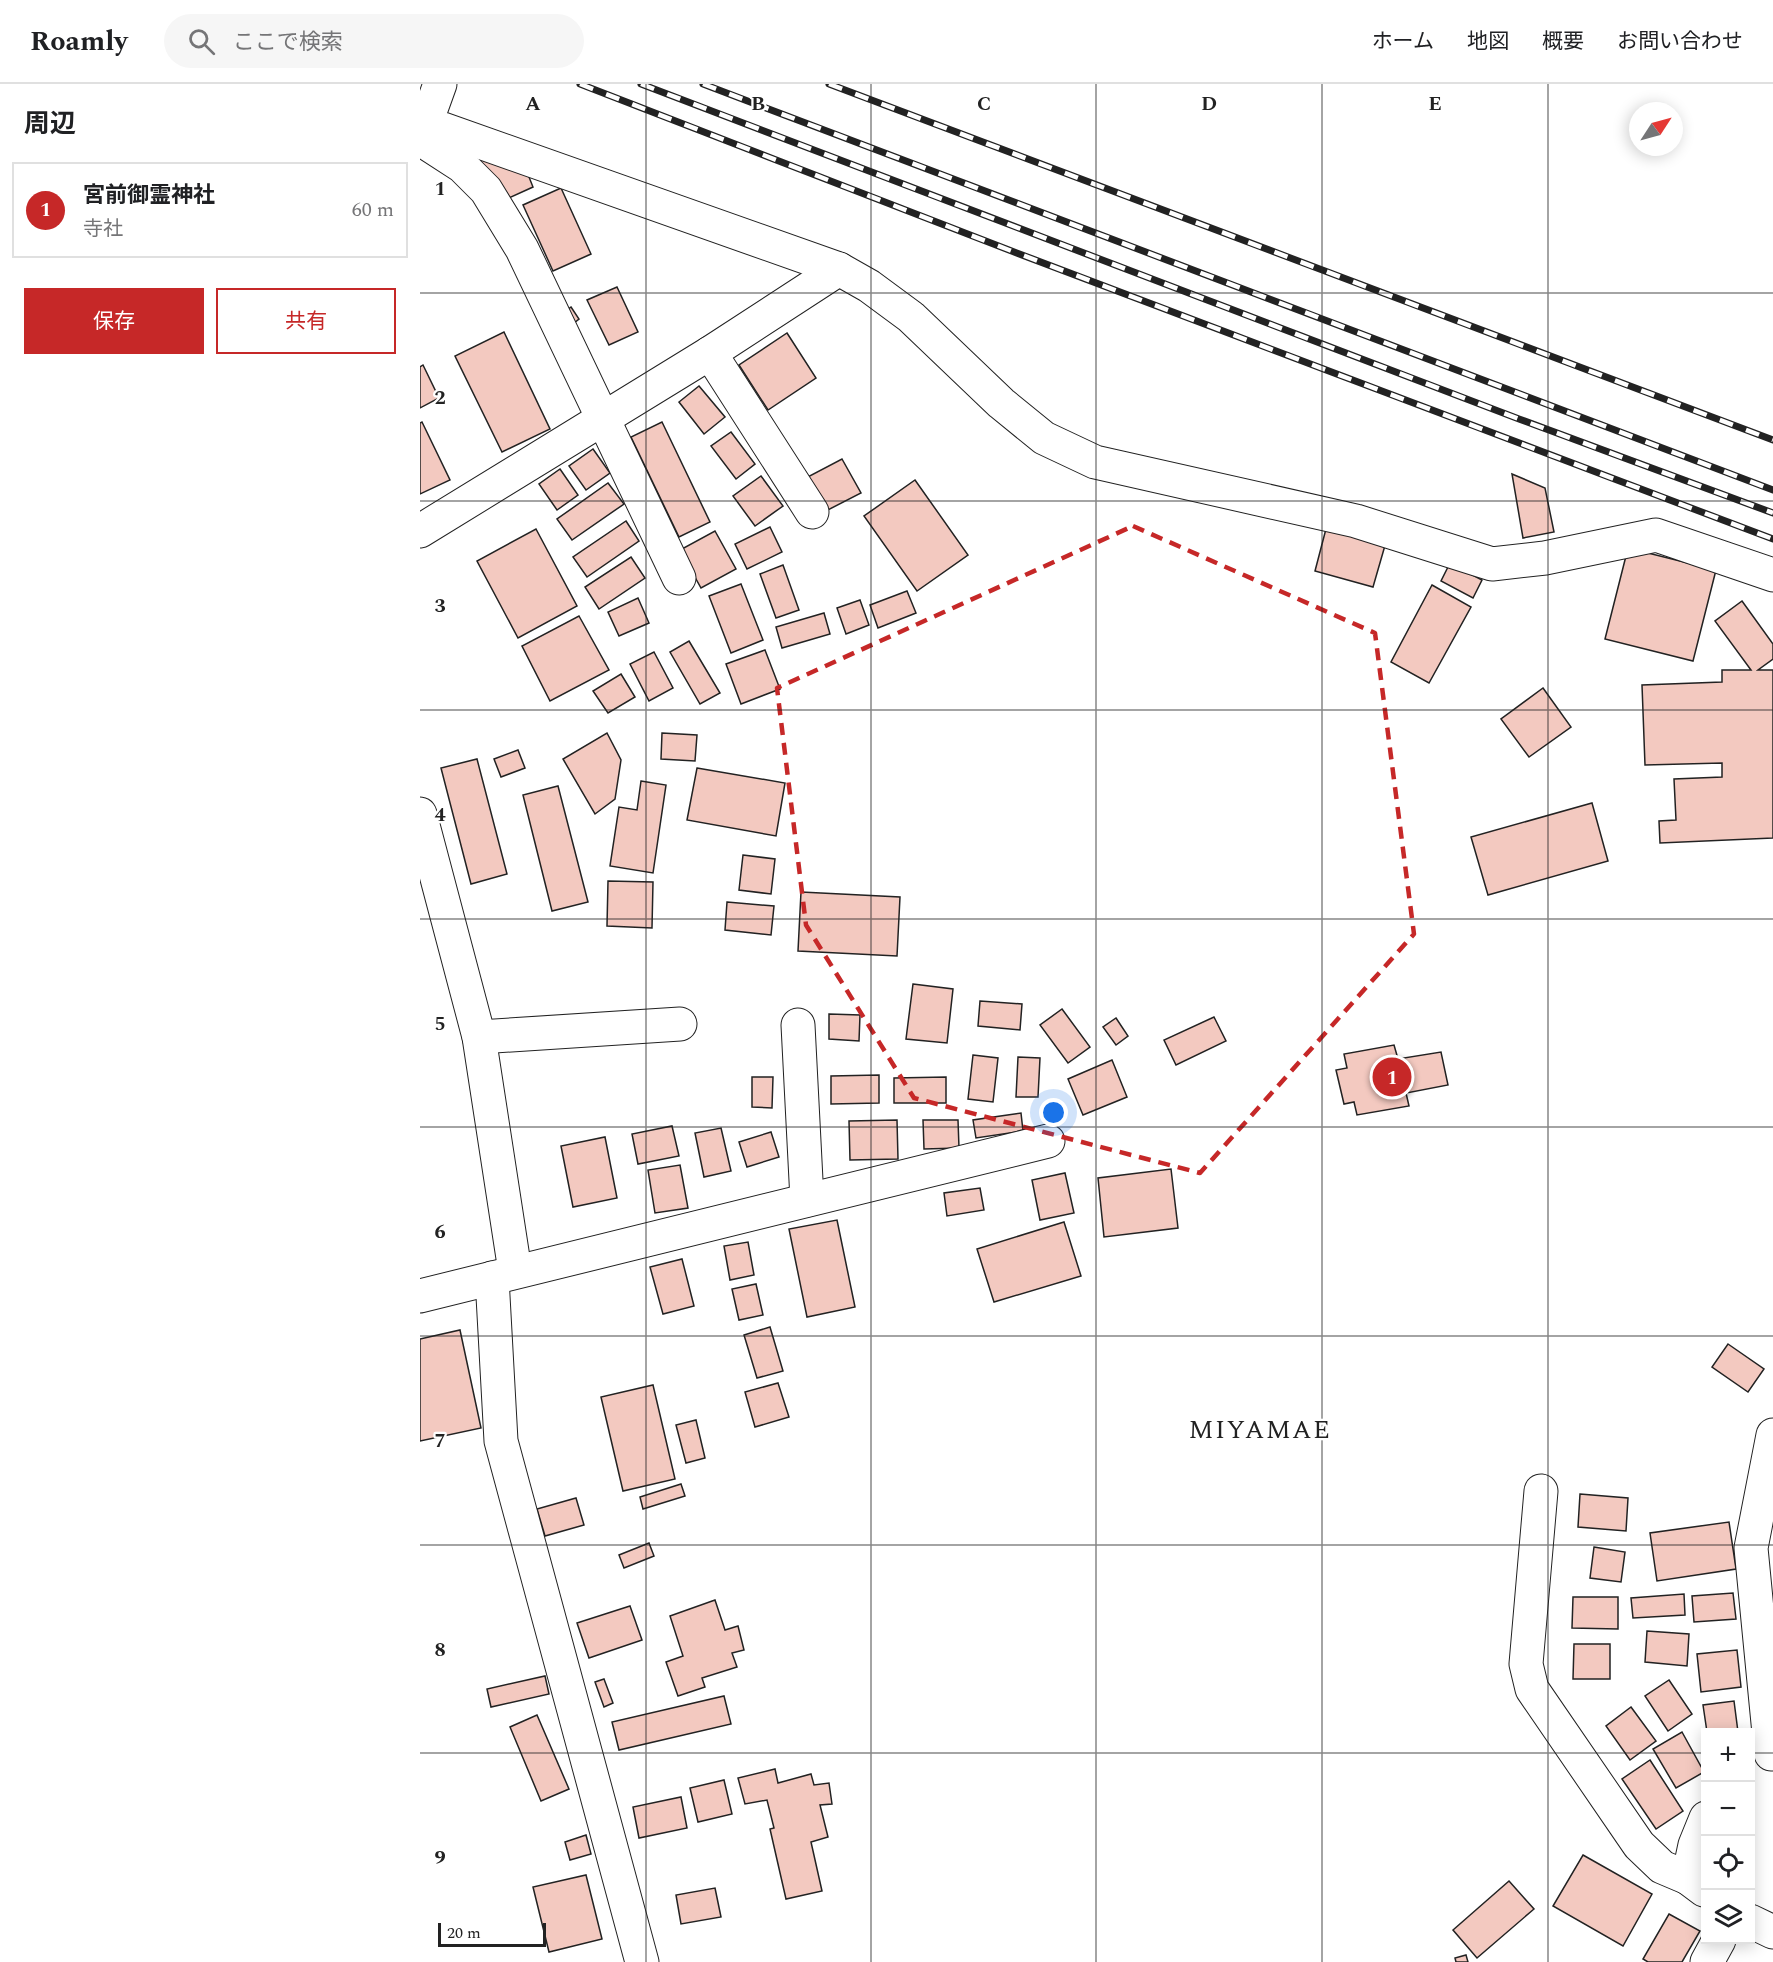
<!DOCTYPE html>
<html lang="ja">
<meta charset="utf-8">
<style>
:root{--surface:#fff;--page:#f6f6f6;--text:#202124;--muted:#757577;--line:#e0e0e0;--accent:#c62828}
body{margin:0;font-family:Spectral,"Noto Sans JP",serif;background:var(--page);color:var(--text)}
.controls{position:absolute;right:18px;bottom:18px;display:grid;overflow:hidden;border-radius:0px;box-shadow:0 3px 15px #0003}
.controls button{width:54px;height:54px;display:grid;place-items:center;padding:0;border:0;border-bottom:2px solid var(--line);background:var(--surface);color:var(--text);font:30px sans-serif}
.compass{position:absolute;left:1209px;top:18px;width:54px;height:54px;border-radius:50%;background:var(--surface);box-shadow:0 3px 15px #0003;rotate:54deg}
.scale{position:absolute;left:18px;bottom:15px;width:108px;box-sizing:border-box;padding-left:6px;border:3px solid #222;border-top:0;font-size:16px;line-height:21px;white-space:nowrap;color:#222;-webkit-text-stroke:4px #fff;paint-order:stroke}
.you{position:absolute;left:634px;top:1029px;width:21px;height:21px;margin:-15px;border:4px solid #fff;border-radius:50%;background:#1a73e8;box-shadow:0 0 0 9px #1a73e833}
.badge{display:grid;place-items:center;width:39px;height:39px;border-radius:50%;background:var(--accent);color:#fff;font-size:20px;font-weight:700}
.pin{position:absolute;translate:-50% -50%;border:3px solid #fff;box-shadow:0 2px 6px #0006}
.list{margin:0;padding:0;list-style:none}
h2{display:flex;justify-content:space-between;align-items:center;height:78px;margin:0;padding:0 24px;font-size:26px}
h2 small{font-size:20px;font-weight:400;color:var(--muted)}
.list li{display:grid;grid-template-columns:39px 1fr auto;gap:18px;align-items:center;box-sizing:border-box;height:96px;margin:0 12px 12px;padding:0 12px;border:2px solid var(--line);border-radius:0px}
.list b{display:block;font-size:22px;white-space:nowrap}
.list p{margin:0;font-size:20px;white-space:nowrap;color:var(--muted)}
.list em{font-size:20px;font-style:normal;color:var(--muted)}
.actions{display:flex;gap:12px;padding:18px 24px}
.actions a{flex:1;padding:14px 0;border:2px solid var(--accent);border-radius:0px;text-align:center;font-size:21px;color:var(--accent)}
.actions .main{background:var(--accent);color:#fff}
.icon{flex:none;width:33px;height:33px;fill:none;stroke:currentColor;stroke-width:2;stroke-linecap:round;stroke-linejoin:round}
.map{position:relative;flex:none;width:1353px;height:1878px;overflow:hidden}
header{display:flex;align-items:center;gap:36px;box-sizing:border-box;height:84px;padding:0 30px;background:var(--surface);border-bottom:2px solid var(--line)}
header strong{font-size:28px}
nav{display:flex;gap:33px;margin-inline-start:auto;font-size:21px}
.search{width:420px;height:54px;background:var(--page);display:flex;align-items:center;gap:15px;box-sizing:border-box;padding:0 21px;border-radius:33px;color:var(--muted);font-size:22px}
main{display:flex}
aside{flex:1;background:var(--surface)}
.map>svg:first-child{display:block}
</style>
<header>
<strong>Roamly</strong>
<div class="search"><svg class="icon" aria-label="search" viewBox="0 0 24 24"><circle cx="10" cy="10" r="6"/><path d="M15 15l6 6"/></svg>ここで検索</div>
<nav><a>ホーム</a><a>地図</a><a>概要</a><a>お問い合わせ</a></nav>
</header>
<main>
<aside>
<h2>周辺<small></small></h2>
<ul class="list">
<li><span class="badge">1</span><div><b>宮前御霊神社</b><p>寺社</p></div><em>60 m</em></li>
</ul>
<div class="actions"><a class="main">保存</a><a>共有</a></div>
</aside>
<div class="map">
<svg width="1353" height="1878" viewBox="0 0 1353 1878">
<rect width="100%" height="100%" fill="#fff"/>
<!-- building -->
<g fill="#f3c9c0" stroke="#222" stroke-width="1.5">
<polygon points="61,69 105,83 113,103 89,114 56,88"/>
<polygon points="141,104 171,170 133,187 103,121"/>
<polygon points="197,203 218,248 189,261 167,216"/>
<polygon points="151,223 159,235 149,243 140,231"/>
<polygon points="84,248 130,345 82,368 35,272"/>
<polygon points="367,249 396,294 348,326 319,281"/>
<polygon points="3,281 19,314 0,324 0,283"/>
<polygon points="279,302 305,333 284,350 259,318"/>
<polygon points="2,338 30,396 0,410 0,339"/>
<polygon points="242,338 290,438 259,453 211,353"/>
<polygon points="311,348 335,380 316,395 291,362"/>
<polygon points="173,365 190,389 166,406 149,382"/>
<polygon points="422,375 441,409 398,431 380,397"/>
<polygon points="140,385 158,411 137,426 119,400"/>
<polygon points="1092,390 1125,404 1134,448 1103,454"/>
<polygon points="341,392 363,422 335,442 313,412"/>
<polygon points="495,396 548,471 497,507 444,432"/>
<polygon points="188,399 204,420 152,456 137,435"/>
<polygon points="206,437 219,457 167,493 153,473"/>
<polygon points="907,441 966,458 953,503 895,487"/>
<polygon points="350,443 362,468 327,485 315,460"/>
<polygon points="116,445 157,522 98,554 57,477"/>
<polygon points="295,447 316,485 281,504 260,466"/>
<polygon points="1208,464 1296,486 1273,577 1185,555"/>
<polygon points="211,473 225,494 179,525 165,503"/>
<polygon points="1030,479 1062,496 1053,514 1021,497"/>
<polygon points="363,481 379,526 356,534 340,490"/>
<polygon points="321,500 343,556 311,569 289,512"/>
<polygon points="1012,501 1051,523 1009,599 971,578"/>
<polygon points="487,507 496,529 458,544 450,521"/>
<polygon points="218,514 229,539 199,552 188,528"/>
<polygon points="440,516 449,541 426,550 417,524"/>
<polygon points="1322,517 1353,560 1353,575 1338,586 1353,586 1353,754 1240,759 1239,737 1256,736 1254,695 1302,693 1302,679 1225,681 1222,601 1302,598 1302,586 1331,586 1295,537"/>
<polygon points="404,529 410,550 362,564 356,543"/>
<polygon points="159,532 189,586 130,617 102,562"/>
<polygon points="269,557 300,609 280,620 250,568"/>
<polygon points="345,566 360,605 321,620 306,580"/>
<polygon points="234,568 253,604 229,617 210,580"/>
<polygon points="201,590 215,613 188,629 173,607"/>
<polygon points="1123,604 1151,643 1109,673 1081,635"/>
<polygon points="187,649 201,676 195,715 175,730 143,675"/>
<polygon points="242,649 277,651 275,677 241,675"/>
<polygon points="98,666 105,684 81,693 74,675"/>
<polygon points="57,675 87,790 51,800 21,684"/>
<polygon points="277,684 365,699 356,752 267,736"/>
<polygon points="221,697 246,701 233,789 190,782 199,723 217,726"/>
<polygon points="138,702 168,818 132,827 103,711"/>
<polygon points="1172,719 1188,777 1068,811 1051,753"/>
<polygon points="323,771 355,775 351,810 319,806"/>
<polygon points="188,797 233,798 232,844 187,842"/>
<polygon points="381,808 480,813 477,872 378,867"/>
<polygon points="307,818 354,822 351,851 305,846"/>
<polygon points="493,900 533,905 527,959 486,955"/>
<polygon points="560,917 602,920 600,946 558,942"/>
<polygon points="642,925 670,963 648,979 620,941"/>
<polygon points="409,930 440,931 439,957 409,955"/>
<polygon points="794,933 806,957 756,981 744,956"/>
<polygon points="696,934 708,952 696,961 683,943"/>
<polygon points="974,961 978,975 1021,968 1028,1001 986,1009 989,1022 937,1031 934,1018 924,1020 916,986 927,984 924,970"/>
<polygon points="553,971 578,974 573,1018 548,1015"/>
<polygon points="598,973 620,974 618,1013 596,1013"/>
<polygon points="692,976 707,1013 663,1031 648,995"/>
<polygon points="459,991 459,1019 411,1020 411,992"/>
<polygon points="332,993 353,993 352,1024 332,1023"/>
<polygon points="526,993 526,1019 474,1019 474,994"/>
<polygon points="601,1029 603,1047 556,1054 553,1036"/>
<polygon points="477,1036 478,1075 430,1076 429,1037"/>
<polygon points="503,1036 538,1036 539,1064 504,1065"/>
<polygon points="252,1042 259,1072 218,1080 212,1050"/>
<polygon points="301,1044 311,1087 284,1093 275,1049"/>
<polygon points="351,1048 359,1073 327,1083 319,1058"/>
<polygon points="185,1053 197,1114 153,1123 141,1062"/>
<polygon points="260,1081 268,1124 235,1129 228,1086"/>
<polygon points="751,1085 758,1144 684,1153 678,1094"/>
<polygon points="645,1089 654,1129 620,1136 612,1096"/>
<polygon points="560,1104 564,1126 527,1132 524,1109"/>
<polygon points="417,1136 435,1223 387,1233 369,1145"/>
<polygon points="644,1138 661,1192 574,1218 557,1165"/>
<polygon points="328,1158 334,1191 310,1196 304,1162"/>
<polygon points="262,1175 274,1222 243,1230 230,1183"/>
<polygon points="336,1200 343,1231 319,1236 312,1205"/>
<polygon points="350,1243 363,1287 337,1294 324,1251"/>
<polygon points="40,1246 61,1344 0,1357 0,1255"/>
<polygon points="1308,1260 1344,1285 1328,1308 1292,1283"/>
<polygon points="358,1299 369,1333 335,1343 325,1308"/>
<polygon points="233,1301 255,1395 203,1407 181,1313"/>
<polygon points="276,1336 285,1374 266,1379 256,1341"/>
<polygon points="261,1400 265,1412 223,1425 220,1413"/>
<polygon points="1160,1410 1208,1414 1206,1447 1158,1443"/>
<polygon points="156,1414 164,1441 125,1452 117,1425"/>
<polygon points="1309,1438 1316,1485 1237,1497 1230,1449"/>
<polygon points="229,1459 234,1472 204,1484 199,1471"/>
<polygon points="1174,1463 1205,1468 1201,1498 1170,1494"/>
<polygon points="1313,1509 1316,1535 1274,1538 1272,1512"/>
<polygon points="1264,1510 1265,1531 1213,1534 1211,1514"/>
<polygon points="1153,1513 1198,1513 1198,1545 1152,1544"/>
<polygon points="295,1516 305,1546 318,1542 324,1566 312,1569 317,1583 282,1594 285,1603 258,1612 246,1578 263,1572 250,1532"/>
<polygon points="210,1522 222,1556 169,1574 157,1539"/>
<polygon points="1227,1547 1269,1550 1267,1582 1225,1578"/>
<polygon points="1154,1560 1190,1560 1190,1595 1153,1595"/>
<polygon points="1317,1566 1321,1603 1281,1608 1277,1570"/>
<polygon points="125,1592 129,1610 71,1623 67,1605"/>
<polygon points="184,1595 193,1619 184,1623 175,1598"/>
<polygon points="1249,1596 1272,1630 1248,1647 1225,1612"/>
<polygon points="304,1612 311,1640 199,1666 192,1638"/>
<polygon points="1314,1617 1318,1648 1287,1648 1283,1621"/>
<polygon points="1211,1623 1236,1657 1210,1676 1186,1642"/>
<polygon points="117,1631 149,1705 121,1717 90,1643"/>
<polygon points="1262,1648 1284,1688 1256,1704 1233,1665"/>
<polygon points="1230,1676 1263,1727 1236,1745 1202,1695"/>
<polygon points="355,1685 358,1699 391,1690 394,1701 409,1699 412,1720 400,1721 408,1753 391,1758 402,1807 366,1815 350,1745 354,1744 347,1716 325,1720 318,1694"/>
<polygon points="304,1696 312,1730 278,1738 270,1704"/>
<polygon points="261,1713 267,1744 219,1754 213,1723"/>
<polygon points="166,1751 171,1770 150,1776 145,1758"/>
<polygon points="1163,1771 1232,1810 1203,1862 1133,1822"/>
<polygon points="166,1791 182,1855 129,1868 113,1803"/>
<polygon points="1089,1797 1114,1825 1057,1874 1033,1846"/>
<polygon points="295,1804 301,1833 261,1840 256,1811"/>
<polygon points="1249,1830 1280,1847 1262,1878 1228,1878 1223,1875"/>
<polygon points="1046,1871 1048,1878 1036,1878 1035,1874"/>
</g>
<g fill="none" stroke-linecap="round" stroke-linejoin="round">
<defs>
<g id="street">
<polyline points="20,0 6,39 419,185 449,202 491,233 581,319 624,354 675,378 936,437 1072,480 1125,474 1236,451 1353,491"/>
<polyline points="0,55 42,82 66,106 102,165 259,494"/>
<polyline points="290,269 392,428"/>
<polyline points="0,447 290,269 419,185"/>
<polyline points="0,730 59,953 95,1187"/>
<polyline points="378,941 387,1116"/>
<polyline points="59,953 260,940"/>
<polyline points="72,1194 81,1357 222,1878"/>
<polyline points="0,1212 628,1057"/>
<polyline points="1121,1407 1106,1580 1112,1605 1219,1761 1242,1783 1268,1794"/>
<polyline points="1351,1670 1331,1464 1353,1351"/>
<polyline points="1284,1806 1268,1794 1275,1761 1286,1734"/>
<polyline points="1330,1837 1353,1848"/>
<polyline points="1287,1878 1299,1856"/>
</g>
</defs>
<!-- street casing -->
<use href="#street" stroke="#222" stroke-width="35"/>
<!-- street -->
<use href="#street" stroke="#fff" stroke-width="33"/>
<defs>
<g id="rail">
<polyline points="160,0 589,166 1353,455"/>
<polyline points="221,0 1099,335 1353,429"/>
<polyline points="283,0 1353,406"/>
<polyline points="409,0 1353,356"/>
</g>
</defs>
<!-- rail casing -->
<use href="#rail" stroke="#222" stroke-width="7"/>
<!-- rail -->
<use href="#rail" stroke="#fff" stroke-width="4.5" stroke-dasharray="14" stroke-linecap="butt"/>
</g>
<!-- marked area -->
<path fill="none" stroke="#c62828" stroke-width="4.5" stroke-dasharray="12 8" stroke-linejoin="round" d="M713,442L955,549L994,850L780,1089L494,1014L386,841L357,604Z"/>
<!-- grid -->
<path fill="none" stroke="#222" stroke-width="1.5" stroke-opacity="0.55" d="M226,0V1878M451,0V1878M676,0V1878M902,0V1878M1128,0V1878M0,209H1353M0,417H1353M0,626H1353M0,835H1353M0,1043H1353M0,1252H1353M0,1461H1353M0,1669H1286M1330,1669H1353"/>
<g text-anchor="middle" stroke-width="4.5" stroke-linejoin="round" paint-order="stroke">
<!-- neighbourhood labels -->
<g font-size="26" letter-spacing="1.5" fill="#222" stroke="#fff">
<text x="840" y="1354">MIYAMAE</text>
</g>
</g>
<g font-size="20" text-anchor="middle" font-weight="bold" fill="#222" stroke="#fff" stroke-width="4.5" stroke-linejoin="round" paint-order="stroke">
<text x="113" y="26">A</text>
<text x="338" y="26">B</text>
<text x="564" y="26">C</text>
<text x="789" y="26">D</text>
<text x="1015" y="26">E</text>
<text x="20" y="111">1</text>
<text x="20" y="320">2</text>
<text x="20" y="528">3</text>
<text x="20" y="737">4</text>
<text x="20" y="946">5</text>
<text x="20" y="1154">6</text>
<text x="20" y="1363">7</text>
<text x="20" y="1572">8</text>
<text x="20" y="1780">9</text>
</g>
</svg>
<div class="controls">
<button>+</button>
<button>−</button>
<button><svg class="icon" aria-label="locate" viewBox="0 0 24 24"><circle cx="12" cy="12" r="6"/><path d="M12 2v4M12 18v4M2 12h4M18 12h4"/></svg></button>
<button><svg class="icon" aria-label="layers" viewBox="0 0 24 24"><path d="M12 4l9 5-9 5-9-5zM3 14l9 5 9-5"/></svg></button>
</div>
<svg class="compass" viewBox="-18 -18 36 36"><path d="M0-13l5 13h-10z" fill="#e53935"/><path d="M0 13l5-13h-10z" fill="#757577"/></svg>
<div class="scale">20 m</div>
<div class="you"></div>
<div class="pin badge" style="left:972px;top:993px">1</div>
</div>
</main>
